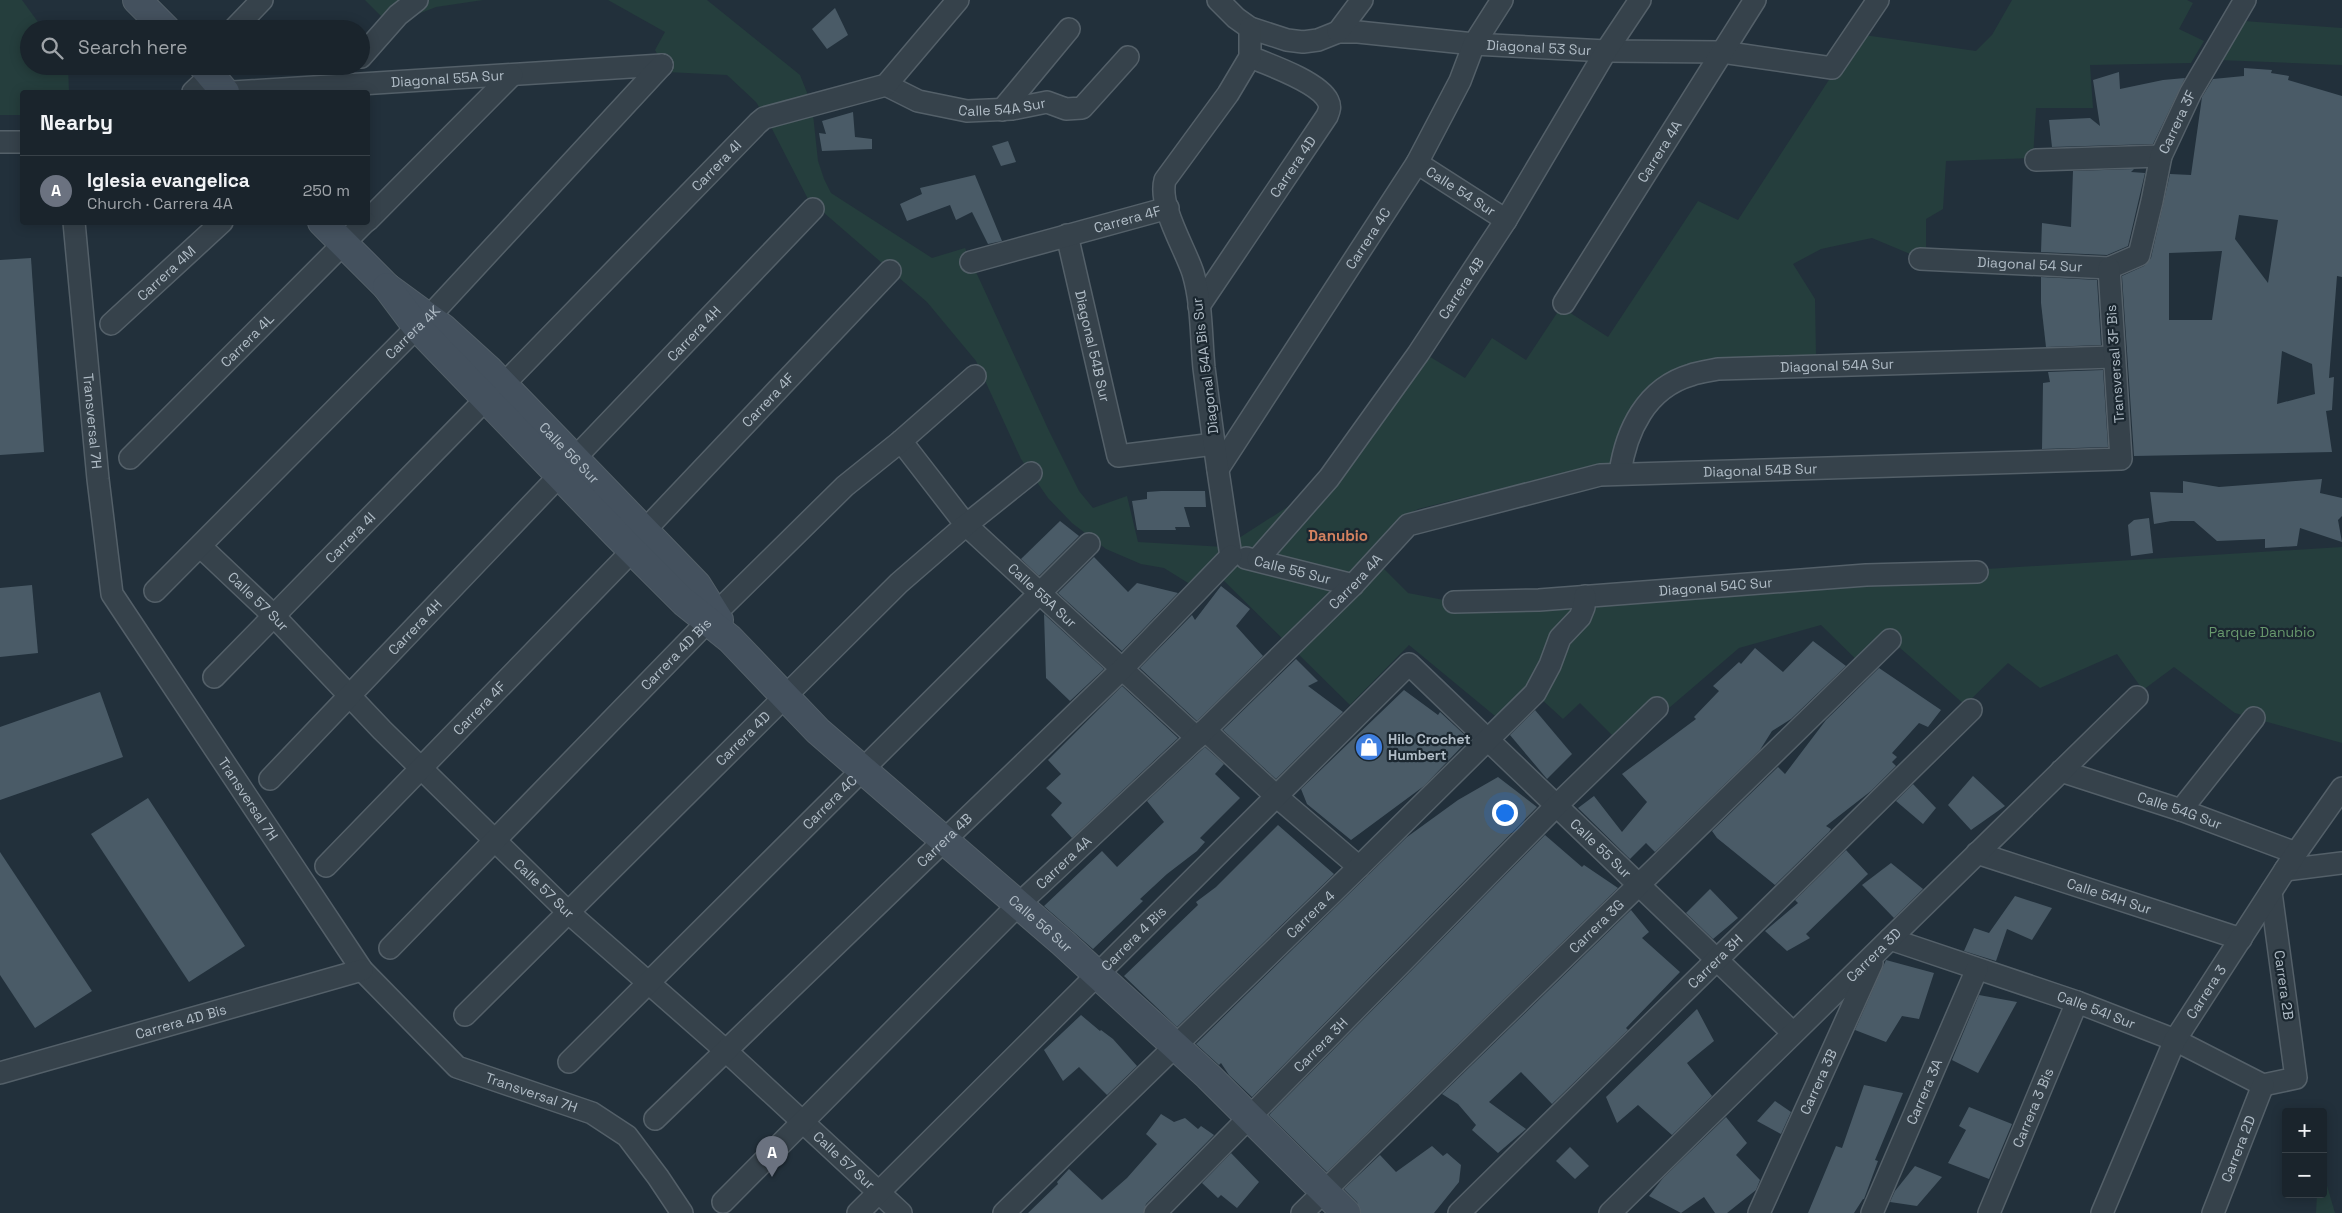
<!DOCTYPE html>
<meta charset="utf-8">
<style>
:root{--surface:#1a242c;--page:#273038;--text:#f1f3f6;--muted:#9fa4a9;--line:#384148;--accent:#86c1f7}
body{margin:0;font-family:"Space Grotesk",sans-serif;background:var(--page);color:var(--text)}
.controls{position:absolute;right:15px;bottom:15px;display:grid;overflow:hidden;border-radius:5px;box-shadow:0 2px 12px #0003}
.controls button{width:45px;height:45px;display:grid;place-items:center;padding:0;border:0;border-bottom:1px solid var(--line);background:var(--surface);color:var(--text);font:25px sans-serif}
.you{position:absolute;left:1504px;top:812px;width:18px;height:18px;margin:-12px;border:4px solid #fff;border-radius:50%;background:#1a73e8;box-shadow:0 0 0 8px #1a73e833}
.badge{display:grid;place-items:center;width:32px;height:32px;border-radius:50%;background:var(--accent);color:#fff;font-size:16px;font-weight:700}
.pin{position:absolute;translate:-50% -41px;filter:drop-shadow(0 1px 2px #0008)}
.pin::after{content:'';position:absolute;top:26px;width:18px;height:15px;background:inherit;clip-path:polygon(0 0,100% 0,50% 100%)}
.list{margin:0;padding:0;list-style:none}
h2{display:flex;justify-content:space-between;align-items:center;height:65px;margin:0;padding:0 20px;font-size:21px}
h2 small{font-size:16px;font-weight:400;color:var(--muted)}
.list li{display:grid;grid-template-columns:32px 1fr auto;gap:15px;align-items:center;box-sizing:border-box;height:70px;padding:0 20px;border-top:1px solid var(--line)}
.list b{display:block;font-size:19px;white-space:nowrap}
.list p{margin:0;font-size:16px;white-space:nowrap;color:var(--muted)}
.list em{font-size:16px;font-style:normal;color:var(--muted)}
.icon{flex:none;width:28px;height:28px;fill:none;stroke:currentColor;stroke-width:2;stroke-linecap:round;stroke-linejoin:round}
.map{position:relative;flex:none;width:2342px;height:1213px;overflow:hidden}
.search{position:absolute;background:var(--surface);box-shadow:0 2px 12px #0003;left:20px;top:20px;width:350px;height:55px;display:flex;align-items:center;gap:12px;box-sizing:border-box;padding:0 18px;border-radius:28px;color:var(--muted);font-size:19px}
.panel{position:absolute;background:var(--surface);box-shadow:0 2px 12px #0003;left:20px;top:90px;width:350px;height:135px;border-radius:5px}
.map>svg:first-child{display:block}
</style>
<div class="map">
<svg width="2342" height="1213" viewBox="0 0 2342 1213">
<rect width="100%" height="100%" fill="#22303b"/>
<!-- green -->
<g fill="#253e3d">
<polygon points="0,0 22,0 43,29 29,29 29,66 68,66 69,92 22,92 22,115 0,115"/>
<polygon points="365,0 483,0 436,7 390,25"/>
<path d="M608,0H707L800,75L812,105L818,161L824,179L831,193L932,258L965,248L1049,431L1079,491L1093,508L1127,496L1138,542L1225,547L1331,479L1422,352L1465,378L1492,338L1526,360L1561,307L1608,337L1698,201L1738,220L1836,69L1864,35L1976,51L1992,35L2012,0H2187L2193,3L2179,29L2204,41L2191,63L2090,65L2093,108H2036L2033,158L1946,161L1943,209L1926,219V257L1915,256L1872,238L1821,249L1793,264L1815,299L1816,356L1647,390C1624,416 1618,430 1611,463L1575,470L1418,509L1399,519L1372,548L1376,561L1408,593L1454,602L2342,547V743L2235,713L2174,667L2143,690L2117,654L2040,688L2008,663L1965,705L1891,640L1866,669L1821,625L1739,648L1662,714L1614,737L1580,703L1563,719L1527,686L1495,716L1409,645L1350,705L1212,569L1193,586L1164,568L1141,564L1106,549L1072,523L1048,498L1021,459L976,361L927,302L808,199L769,123L756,102L727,75L667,72L655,50L665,32Z"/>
<polygon points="2244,21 2342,28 2342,65 2219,60"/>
<polygon points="2323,1172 2335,1213 2316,1213 2317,1194 2323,1194"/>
</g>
<!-- building -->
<g fill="#4a5b67" fill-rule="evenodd">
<polygon points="835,8 848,35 827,49 812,29"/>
<path d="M2244,68L2272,70L2271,73L2289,76L2288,80L2342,96V277L2337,276L2329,378L2334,377L2332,410L2326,411L2332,452L2134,456L2122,276L2144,266L2151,258L2170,174L2191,175L2202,97L2213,79L2244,76ZM2239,215L2278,220L2268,283L2235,239ZM2222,251L2212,320H2169V253ZM2282,351L2312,364L2315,394L2277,404Z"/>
<polygon points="2119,72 2120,89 2163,80 2185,78 2153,144 2052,147 2049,120 2090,118 2100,126 2093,80"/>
<polygon points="853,112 855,137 872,139 872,149 822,151 819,133 826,134 822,121"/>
<polygon points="1008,141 1016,162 1001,166 992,146"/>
<polygon points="2134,169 2131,172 2145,173 2128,246 2107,255 2041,252 2042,223 2071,227 2073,171"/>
<polygon points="975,175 1002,241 988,244 972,212 956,220 950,205 907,221 900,204 922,194 920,188"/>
<polygon points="31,258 44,452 0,455 0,260"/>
<polygon points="2041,277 2097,280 2101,345 2046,347 2041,303"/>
<polygon points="2103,370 2108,447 2042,449 2043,383 2050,382 2048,372"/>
<polygon points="2322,479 2320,493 2342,498 2342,516 2338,520 2342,542 2300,528 2297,546 2265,548 2265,539 2217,541 2194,521 2171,521 2154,524 2150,492 2183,493 2183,481 2219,487"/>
<polygon points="1161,491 1205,491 1206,507 1184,507 1190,527 1175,527 1176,530 1137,530 1132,501 1147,499 1147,492"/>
<polygon points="2149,518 2153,553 2131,556 2128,525 2134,520"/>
<polygon points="1060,521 1079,536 1039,576 1021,559"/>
<polygon points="1094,557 1128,592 1137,583 1178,593 1122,651 1058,593"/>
<polygon points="32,585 38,653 0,657 0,588"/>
<polygon points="1221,586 1250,609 1236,626 1263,656 1197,721 1140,668 1192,615 1195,620"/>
<polygon points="1044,614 1104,669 1070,701 1046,678"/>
<polygon points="1813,641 1846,666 1791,719 1772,731 1760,750 1655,852 1646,843 1630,859 1578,808 1594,796 1622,832 1647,802 1622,774 1696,719 1694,717 1719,691 1713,686 1739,662 1741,664 1755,648 1783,672"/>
<polygon points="1296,659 1318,681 1308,686 1343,712 1276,779 1223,730"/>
<polygon points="1879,668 1941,710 1928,727 1919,723 1892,753 1897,757 1892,762 1896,766 1871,791 1826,826 1831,829 1829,832 1775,885 1717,838 1712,831 1778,767 1785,774 1826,720"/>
<polygon points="1122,686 1178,738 1072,838 1051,815 1062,803 1046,788 1061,774 1048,760"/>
<polygon points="1404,690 1438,715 1440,712 1469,739 1424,786 1351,840 1307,804 1301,789"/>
<polygon points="100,692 123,757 0,800 0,727"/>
<polygon points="1535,710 1572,754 1547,779 1510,735"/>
<polygon points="1205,747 1224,764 1215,774 1240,798 1200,838 1205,842 1197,851 1167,874 1140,899 1143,901 1093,949 1044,906 1102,851 1117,867 1164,822 1147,801"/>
<polygon points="1973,776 2005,806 1971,830 1948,805"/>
<polygon points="1498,777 1537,807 1252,1097 1229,1075 1221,1063 1219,1065 1196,1044 1407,837 1458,800"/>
<polygon points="1913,784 1936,808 1923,824 1896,801"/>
<polygon points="148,798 245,946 189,982 91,834"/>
<polygon points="1278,825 1334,874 1177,1027 1124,976 1198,905 1196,902 1216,887"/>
<polygon points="1545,835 1582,867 1584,865 1618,888 1327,1172 1269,1115"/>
<polygon points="1846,850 1868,874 1806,934 1810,938 1787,951 1765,931 1798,903 1795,900"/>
<polygon points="0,852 92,991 35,1028 0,975"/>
<polygon points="1891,863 1923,889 1894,918 1862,885"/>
<polygon points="1710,889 1738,918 1713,939 1686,913"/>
<polygon points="2015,896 2052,908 2032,940 2007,929 1996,961 1964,951 1974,928 1989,933"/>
<polygon points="1631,910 1649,932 1642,938 1680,972 1626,1028 1628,1030 1552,1104 1521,1072 1489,1102 1526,1129 1498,1153 1472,1130 1476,1125 1458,1104 1442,1094"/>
<polygon points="1886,960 1934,973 1919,1019 1902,1016 1886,1042 1855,1030"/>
<polygon points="1979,995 2017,1002 1978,1073 1952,1060"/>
<polygon points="1697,1009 1714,1041 1687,1063 1712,1096 1672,1135 1638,1105 1617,1123 1606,1097"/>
<polygon points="1081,1015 1100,1031 1101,1030 1113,1039 1137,1066 1107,1095 1079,1067 1063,1081 1044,1050"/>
<polygon points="1864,1085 1903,1093 1875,1160 1878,1161 1864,1199 1863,1199 1854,1213 1808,1213 1836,1146 1842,1148"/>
<polygon points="1775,1101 1791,1112 1781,1134 1757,1121"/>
<polygon points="1969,1107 2012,1124 1989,1179 1948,1163 1966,1130 1959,1126"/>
<polygon points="1161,1114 1174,1122 1185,1118 1198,1129 1201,1126 1214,1135 1146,1204 1143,1213 1028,1213 1058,1184 1057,1182 1069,1169 1102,1200 1127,1178 1157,1144 1146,1134"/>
<polygon points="1726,1117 1747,1143 1736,1155 1760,1180 1756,1190 1727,1213 1715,1213 1704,1197 1681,1213 1649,1196 1663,1178"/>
<polygon points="1432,1146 1443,1156 1447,1153 1461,1165 1459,1182 1434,1213 1361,1213 1357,1202 1344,1189 1380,1155 1396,1172"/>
<polygon points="1570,1147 1589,1166 1575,1179 1556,1161"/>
<polygon points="1231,1153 1259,1182 1237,1208 1221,1195 1218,1198 1202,1183"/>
<polygon points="1915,1166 1942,1177 1917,1206 1890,1202 1895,1191"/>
</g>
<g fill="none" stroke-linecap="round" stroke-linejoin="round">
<defs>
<g id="street">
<path id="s1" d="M1218,0L1236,18L1250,28L1287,40L1303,42L1318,40L1338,32H1358L1474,44L1606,51L1722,52L1832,68L1878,0"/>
<polyline points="234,29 262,0"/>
<polyline points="1338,32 1362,0"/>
<polyline points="361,57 398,15 417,0"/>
<path id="s2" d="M886,85L918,101L967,111L1012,109L1047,102L1066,109L1082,108L1128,57"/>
<polyline points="193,92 211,75"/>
<path id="s3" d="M233,92L662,65"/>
<polyline points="1002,110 1069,29"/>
<polyline points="0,142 22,142"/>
<polyline points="2036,160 2161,156"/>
<path id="s4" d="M1417,163L1506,220"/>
<polyline points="368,220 512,75"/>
<path id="s5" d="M74,222L98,479L112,594L362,970L457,1067L592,1113L627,1136L658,1177L682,1213"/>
<path id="s6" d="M1067,235L1118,456L1214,444"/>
<path id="s7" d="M1920,259L2109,268L2139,255L2152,201L2161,156L2191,92L2245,0"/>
<path id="s8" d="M971,262L1168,208"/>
<path id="s9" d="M1564,303L1755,0"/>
<path id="s10" d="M1199,306L1327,116C1329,111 1331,107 1328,101C1319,82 1270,65 1250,57"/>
<path id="s11" d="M111,324L222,222"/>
<path id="s12" d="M503,385L758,123L764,118L886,85L958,0"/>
<path id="s13" d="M901,441L966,525L1197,738"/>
<path id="s14" d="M130,458L365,222"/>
<path id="s15" d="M575,458L813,209"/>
<path id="s16" d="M1218,469L1417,163L1460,81L1474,44L1502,0"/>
<path id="s17" d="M1620,473C1626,431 1646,388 1691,375C1699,372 1709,371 1718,369L2114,357"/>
<path id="s18" d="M645,530L890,271"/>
<path id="s19" d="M201,547L274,616L382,730L569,913L725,1050L901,1213"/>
<path d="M1231,556C1221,493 1212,431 1204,368C1201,337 1202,303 1193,273C1185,248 1158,206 1165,180L1228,94L1250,57V28"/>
<path id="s20" d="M1246,558L1353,585"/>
<path id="s21" d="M1258,559L1329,478L1418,354L1506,220L1606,51L1640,0"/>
<path id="s22" d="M155,591L417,327L428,318L662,65"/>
<path id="s23" d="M1454,602L1539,600L1866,575L1977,572"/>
<path id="s24" d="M214,677L487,398"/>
<polyline points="1205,730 1275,795 1359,867"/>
<path id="s25" d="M2061,771L2181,810L2296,853"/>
<path id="s26" d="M270,779L560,475"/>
<polyline points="2181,810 2254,718"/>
<path id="s27" d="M1977,853L2241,939"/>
<path id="s28" d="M326,866L633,550"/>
<polyline points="2285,870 2342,863"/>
<path id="s29" d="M1890,939L2077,1002L2175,1040L2263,1085L2296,1078L2271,892"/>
<path id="s30" d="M390,948L715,614L845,486L901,441L975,376"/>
<path id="s31" d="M465,1015L899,583L966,525L1031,473"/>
<path id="s32" d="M569,1062L1089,544"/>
<path id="s33" d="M0,1073L362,970"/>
<path id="s34" d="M655,1119L1122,669L1231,556"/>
<path id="s35" d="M723,1202L1019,904L1205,730L1353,585L1408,525L1600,475L2121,459L2109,268"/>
<path id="s36" d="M858,1213L1409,664L1793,1033"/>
<path id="s37" d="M1004,1213L1359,867L1535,693L1550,665L1560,638L1580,617L1584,607L1585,596"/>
<path id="s38" d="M1155,1213L1556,806L1657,708"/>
<path id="s39" d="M1302,1213L1890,640"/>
<path id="s40" d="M1459,1213L1971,710"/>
<path id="s41" d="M1610,1213L2137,697"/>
<path id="s42" d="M1759,1213L1872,963"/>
<path id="s43" d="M1872,1213L1977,969"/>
<path id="s44" d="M1989,1213L2077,1002"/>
<path id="s45" d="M2102,1213L2175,1040L2296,853L2342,788"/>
<path id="s46" d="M2213,1213L2263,1085"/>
</g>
<g id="secondary">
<polyline points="137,0 166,29"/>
<polyline points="203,66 225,92"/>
<path id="s47" d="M322,222L387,287L443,328L488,369L697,585L719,620"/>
<path id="s48" d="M387,287L417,327L617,535L684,602L730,639L818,731L1063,943L1208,1076L1346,1213"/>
</g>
</defs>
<!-- street casing -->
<use href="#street" stroke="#546069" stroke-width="24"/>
<!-- secondary casing -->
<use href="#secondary" stroke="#546069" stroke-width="30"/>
<!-- street -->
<use href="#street" stroke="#36424b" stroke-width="21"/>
<!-- secondary -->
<use href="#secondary" stroke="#44515e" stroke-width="28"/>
</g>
<!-- icons -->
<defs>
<symbol id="shop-disc" viewBox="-11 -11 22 22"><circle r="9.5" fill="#3f7fe0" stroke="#1b2730"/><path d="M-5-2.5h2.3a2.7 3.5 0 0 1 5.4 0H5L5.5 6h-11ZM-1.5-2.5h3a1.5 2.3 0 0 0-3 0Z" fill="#fff"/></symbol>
</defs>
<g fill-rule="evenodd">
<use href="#shop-disc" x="1353" y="731" width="32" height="32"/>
</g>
<g text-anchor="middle" stroke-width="4.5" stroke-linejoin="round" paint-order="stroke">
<!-- street labels -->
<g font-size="14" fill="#b1bdc7" stroke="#1b2730">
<text dy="5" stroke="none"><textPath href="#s1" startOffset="336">Diagonal 53 Sur</textPath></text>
<text dy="5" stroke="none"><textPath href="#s3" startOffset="215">Diagonal 55A Sur</textPath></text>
<text dy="5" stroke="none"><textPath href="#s2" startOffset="121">Calle 54A Sur</textPath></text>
<text dy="5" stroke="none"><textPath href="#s7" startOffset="361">Carrera 3F</textPath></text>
<text dy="5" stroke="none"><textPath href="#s9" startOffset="179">Carrera 4A</textPath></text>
<text dy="5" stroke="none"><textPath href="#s12" startOffset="306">Carrera 4I</textPath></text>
<text dy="5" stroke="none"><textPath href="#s10" startOffset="168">Carrera 4D</textPath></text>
<text dy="5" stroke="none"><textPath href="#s4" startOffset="52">Calle 54 Sur</textPath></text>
<text dy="5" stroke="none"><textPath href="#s8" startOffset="162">Carrera 4F</textPath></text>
<text dy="5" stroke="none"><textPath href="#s16" startOffset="275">Carrera 4C</textPath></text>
<text dy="5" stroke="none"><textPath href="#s7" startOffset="110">Diagonal 54 Sur</textPath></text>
<text dy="5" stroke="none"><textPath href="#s11" startOffset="75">Carrera 4M</textPath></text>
<text dy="5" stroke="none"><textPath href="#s21" startOffset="339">Carrera 4B</textPath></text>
<text dy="5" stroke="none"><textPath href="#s22" startOffset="365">Carrera 4K</textPath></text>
<text dy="5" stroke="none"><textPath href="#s15" startOffset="172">Carrera 4H</textPath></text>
<text dy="5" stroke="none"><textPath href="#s14" startOffset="166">Carrera 4L</textPath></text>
<text dy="5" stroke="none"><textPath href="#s6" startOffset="114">Diagonal 54B Sur</textPath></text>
<text transform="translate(2115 364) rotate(-94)" y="5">Transversal 3F Bis</text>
<text transform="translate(1205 366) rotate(-97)" y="5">Diagonal 54A Bis Sur</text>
<text dy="5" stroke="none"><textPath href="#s17" startOffset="275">Diagonal 54A Sur</textPath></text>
<text dy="5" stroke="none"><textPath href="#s18" startOffset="179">Carrera 4F</textPath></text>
<text dy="5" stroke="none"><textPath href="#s5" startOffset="200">Transversal 7H</textPath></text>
<text dy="5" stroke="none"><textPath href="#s47" startOffset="339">Calle 56 Sur</textPath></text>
<text dy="5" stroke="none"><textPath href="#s35" startOffset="1322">Diagonal 54B Sur</textPath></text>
<text dy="5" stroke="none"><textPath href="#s24" startOffset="195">Carrera 4I</textPath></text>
<text dy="5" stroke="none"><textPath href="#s20" startOffset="48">Calle 55 Sur</textPath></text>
<text dy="5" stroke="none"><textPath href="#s35" startOffset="886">Carrera 4A</textPath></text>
<text dy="5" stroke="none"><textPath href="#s23" startOffset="262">Diagonal 54C Sur</textPath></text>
<text dy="5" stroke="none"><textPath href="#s13" startOffset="210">Calle 55A Sur</textPath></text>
<text dy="5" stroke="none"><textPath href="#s19" startOffset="79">Calle 57 Sur</textPath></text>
<text dy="5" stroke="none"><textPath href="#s26" startOffset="210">Carrera 4H</textPath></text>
<text dy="5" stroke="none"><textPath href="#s30" startOffset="410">Carrera 4D Bis</textPath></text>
<text dy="5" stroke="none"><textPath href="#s28" startOffset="220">Carrera 4F</textPath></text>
<text dy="5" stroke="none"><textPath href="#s31" startOffset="392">Carrera 4D</textPath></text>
<text dy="5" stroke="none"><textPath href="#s5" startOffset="620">Transversal 7H</textPath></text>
<text dy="5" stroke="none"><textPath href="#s32" startOffset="368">Carrera 4C</textPath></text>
<text dy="5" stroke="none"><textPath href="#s25" startOffset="125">Calle 54G Sur</textPath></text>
<text dy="5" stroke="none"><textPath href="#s34" startOffset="402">Carrera 4B</textPath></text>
<text dy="5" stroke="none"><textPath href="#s36" startOffset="1044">Calle 55 Sur</textPath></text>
<text dy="5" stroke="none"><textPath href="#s35" startOffset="481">Carrera 4A</textPath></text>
<text dy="5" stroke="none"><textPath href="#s19" startOffset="484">Calle 57 Sur</textPath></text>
<text dy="5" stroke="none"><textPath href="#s27" startOffset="139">Calle 54H Sur</textPath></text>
<text dy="5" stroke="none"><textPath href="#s37" startOffset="428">Carrera 4</textPath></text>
<text dy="5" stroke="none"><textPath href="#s48" startOffset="914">Calle 56 Sur</textPath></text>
<text dy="5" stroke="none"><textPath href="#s39" startOffset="411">Carrera 3G</textPath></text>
<text dy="5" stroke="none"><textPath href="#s36" startOffset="389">Carrera 4 Bis</textPath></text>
<text dy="5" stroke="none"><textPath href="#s41" startOffset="369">Carrera 3D</textPath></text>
<text dy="5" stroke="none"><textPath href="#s40" startOffset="359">Carrera 3H</textPath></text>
<text transform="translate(2284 985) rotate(82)" y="5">Carrera 2B</text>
<text dy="5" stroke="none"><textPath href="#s45" startOffset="245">Carrera 3</textPath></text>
<text dy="5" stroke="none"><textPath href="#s29" startOffset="218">Calle 54I Sur</textPath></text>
<text dy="5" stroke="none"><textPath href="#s33" startOffset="188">Carrera 4D Bis</textPath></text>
<text dy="5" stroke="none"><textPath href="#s38" startOffset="236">Carrera 3H</textPath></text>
<text dy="5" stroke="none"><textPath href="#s42" startOffset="144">Carrera 3B</textPath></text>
<text dy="5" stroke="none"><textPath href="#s43" startOffset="132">Carrera 3A</textPath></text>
<text dy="5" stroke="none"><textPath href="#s5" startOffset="1040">Transversal 7H</textPath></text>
<text dy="5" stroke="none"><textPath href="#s44" startOffset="114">Carrera 3 Bis</textPath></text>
<text dy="5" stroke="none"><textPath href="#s46" startOffset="69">Carrera 2D</textPath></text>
<text dy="5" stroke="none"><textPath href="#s19" startOffset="889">Calle 57 Sur</textPath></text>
</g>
<!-- park labels -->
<g font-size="14" fill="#68986d" stroke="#1b2730">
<text x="2262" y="637">Parque Danubio</text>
</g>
<!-- poi labels -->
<g font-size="14" font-weight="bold" fill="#b1bdc7" stroke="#1b2730" text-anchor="start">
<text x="1388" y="744">Hilo Crochet<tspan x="1388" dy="16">Humbert</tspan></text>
</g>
<!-- neighbourhood labels -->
<g font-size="15" font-weight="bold" fill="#d48260" stroke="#1b2730">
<text x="1338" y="541">Danubio</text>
</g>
</g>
</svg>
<div class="controls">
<button>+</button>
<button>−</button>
</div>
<div class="you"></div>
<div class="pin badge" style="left:772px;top:1177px;background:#6b7280">A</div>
<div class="search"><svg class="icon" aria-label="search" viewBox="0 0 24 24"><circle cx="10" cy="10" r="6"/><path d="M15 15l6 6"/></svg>Search here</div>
<section class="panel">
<h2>Nearby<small></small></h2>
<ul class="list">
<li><span class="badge" style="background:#6b7280">A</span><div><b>Iglesia evangelica</b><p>Church · Carrera 4A</p></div><em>250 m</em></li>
</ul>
</section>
</div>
